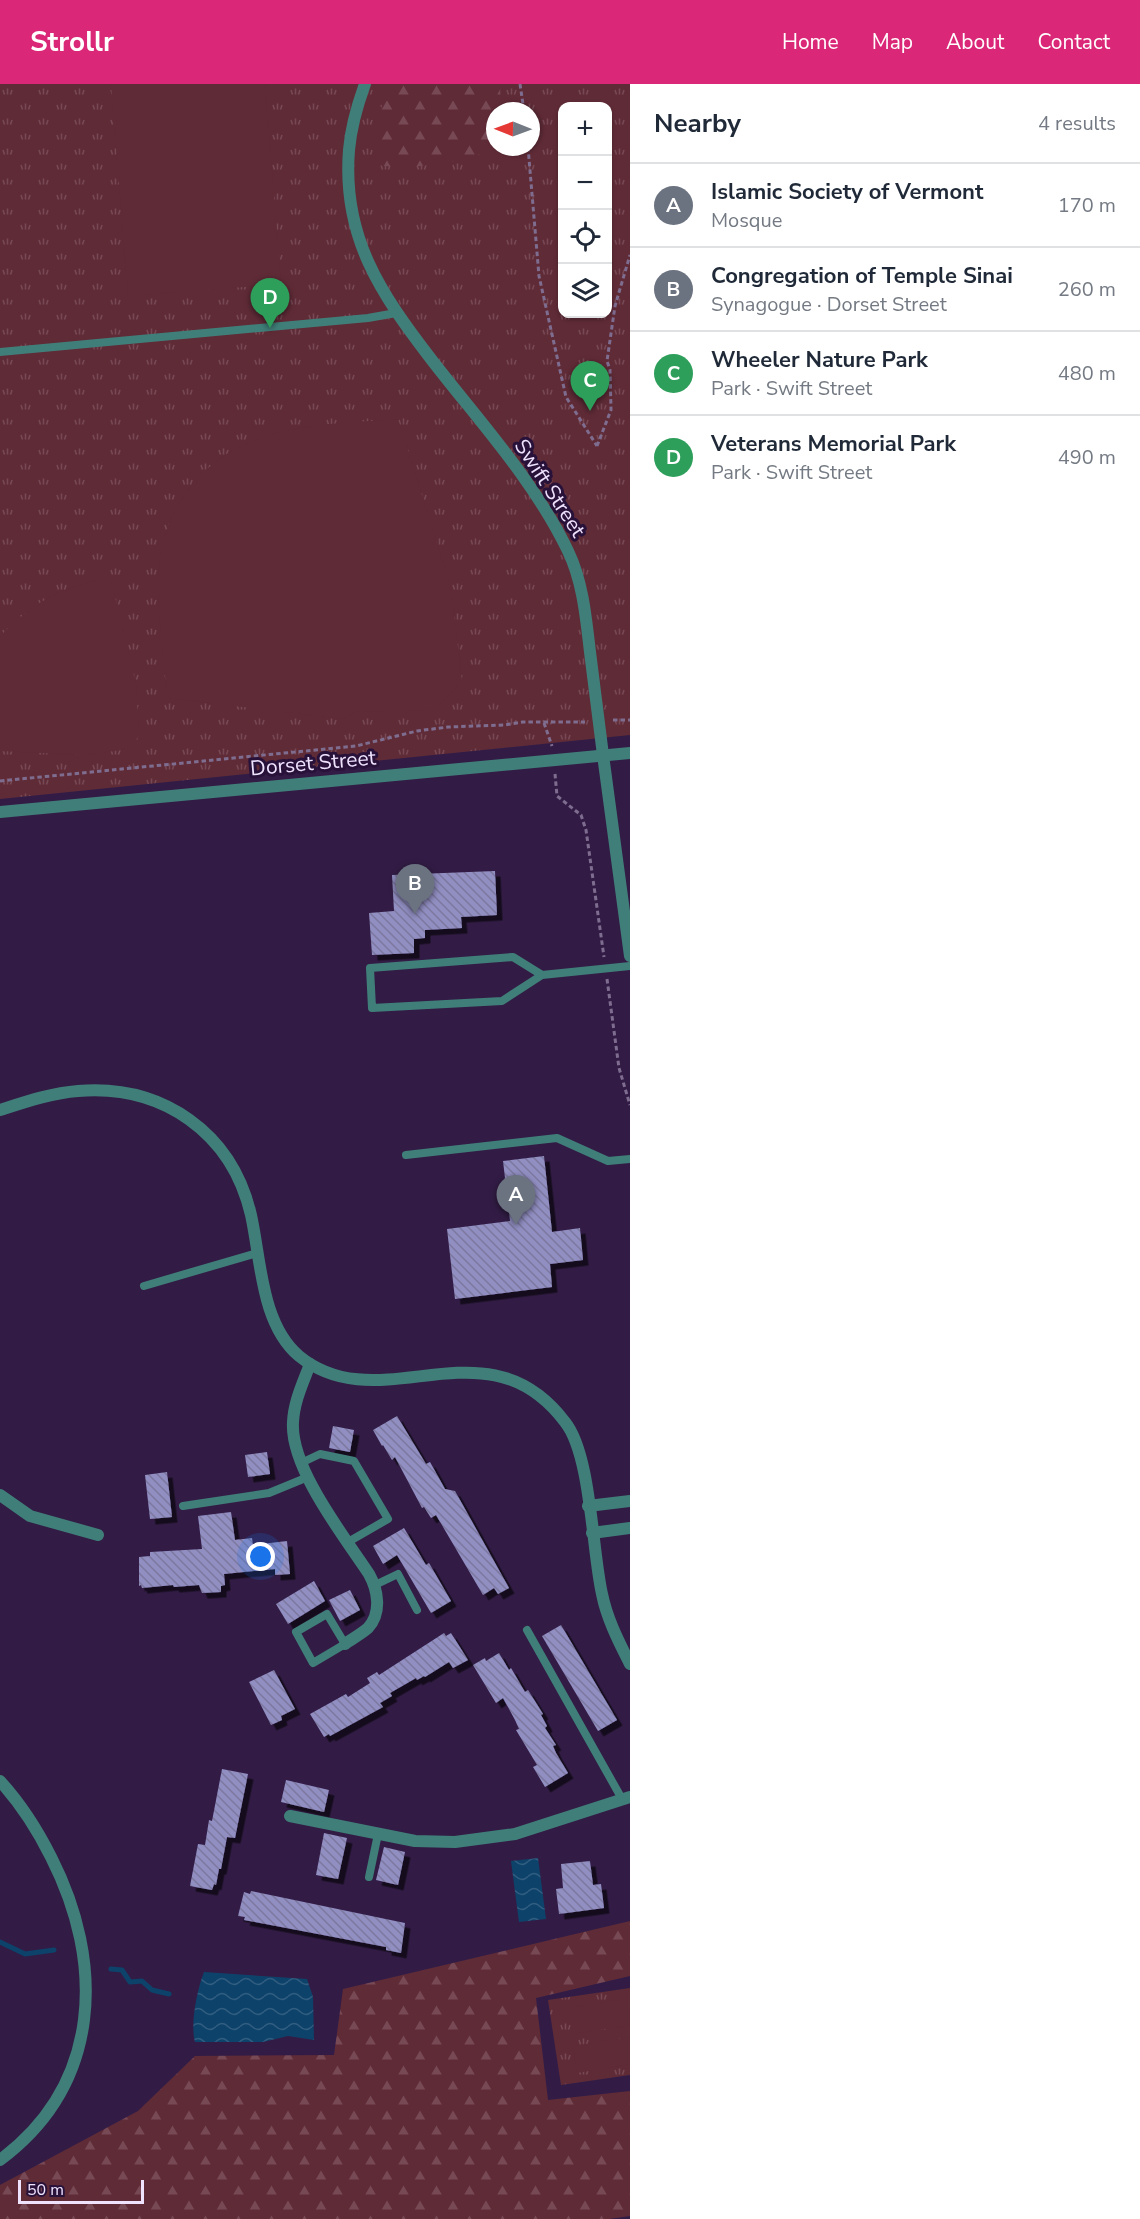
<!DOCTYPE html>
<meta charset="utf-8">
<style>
:root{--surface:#fff;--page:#f6f6f7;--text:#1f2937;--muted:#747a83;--line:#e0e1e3;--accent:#db2777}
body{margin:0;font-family:"Nunito Sans",sans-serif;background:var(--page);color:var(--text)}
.controls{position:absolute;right:18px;top:18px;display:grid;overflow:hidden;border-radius:12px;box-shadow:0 2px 4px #0004}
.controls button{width:54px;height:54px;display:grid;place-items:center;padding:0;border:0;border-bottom:2px solid var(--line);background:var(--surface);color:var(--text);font:30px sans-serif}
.compass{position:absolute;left:486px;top:18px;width:54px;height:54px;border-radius:50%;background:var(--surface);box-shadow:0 2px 4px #0004;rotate:271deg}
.scale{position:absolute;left:18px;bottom:15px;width:126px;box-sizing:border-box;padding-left:6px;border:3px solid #eee2fd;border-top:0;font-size:16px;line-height:21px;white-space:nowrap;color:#eee2fd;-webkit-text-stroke:4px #28123a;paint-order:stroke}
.you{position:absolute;left:261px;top:1473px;width:21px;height:21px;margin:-15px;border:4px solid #fff;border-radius:50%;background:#1a73e8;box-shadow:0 0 0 9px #1a73e833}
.badge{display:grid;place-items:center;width:39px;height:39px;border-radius:50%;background:var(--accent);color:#fff;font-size:20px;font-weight:700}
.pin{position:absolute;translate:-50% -50px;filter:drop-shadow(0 2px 3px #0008)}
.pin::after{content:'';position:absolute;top:32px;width:21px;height:18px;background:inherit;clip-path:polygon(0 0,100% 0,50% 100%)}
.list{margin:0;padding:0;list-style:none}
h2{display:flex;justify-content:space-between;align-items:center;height:78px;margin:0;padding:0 24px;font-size:26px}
h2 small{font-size:20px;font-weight:400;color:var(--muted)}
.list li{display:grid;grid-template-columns:39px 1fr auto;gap:18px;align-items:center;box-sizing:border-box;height:84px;padding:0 24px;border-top:2px solid var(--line)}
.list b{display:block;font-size:22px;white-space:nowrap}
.list p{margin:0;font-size:20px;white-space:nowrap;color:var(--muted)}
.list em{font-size:20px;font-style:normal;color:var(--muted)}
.icon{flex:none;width:33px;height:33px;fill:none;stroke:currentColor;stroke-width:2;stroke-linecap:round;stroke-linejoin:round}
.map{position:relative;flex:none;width:630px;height:2135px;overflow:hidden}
header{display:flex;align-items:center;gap:36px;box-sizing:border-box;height:84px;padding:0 30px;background:var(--accent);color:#fff}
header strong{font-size:28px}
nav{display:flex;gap:33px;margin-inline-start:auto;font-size:21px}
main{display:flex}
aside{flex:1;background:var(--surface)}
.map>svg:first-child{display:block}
</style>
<header>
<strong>Strollr</strong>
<nav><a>Home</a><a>Map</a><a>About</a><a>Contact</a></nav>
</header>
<main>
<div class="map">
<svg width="630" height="2135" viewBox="0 0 630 2135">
<defs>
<pattern id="grass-tufts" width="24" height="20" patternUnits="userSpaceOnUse" patternTransform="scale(1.5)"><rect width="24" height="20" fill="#5f2b37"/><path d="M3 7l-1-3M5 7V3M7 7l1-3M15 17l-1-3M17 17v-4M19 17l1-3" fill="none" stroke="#764955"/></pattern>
<pattern id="forest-firs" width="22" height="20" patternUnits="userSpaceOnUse" patternTransform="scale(1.5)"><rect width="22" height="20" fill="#5f2b37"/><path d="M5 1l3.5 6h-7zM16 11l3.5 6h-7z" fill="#764955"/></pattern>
<pattern id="water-waves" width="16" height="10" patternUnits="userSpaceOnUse" patternTransform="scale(1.5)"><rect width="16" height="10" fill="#0d426a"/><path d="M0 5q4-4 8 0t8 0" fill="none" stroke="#315d80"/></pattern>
<pattern id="building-back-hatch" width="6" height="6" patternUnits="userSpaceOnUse" patternTransform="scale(1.5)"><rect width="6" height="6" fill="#918ec2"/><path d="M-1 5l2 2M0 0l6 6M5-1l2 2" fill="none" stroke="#7b789f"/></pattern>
<filter id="shadow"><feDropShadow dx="5.5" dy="5.5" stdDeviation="0" flood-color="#0009"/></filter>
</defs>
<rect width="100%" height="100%" fill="#321c45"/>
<!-- grass -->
<g fill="url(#grass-tufts)" fill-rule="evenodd">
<path d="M0,0H630V651L0,715ZM562,22H608V230H562ZM495,27H531V63H495Z"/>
<polygon points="630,1904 630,1991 561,2001 548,1916"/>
</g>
<!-- forest -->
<g fill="url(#forest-firs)">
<path d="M387,0H500L501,27H495L493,66C458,78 414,87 377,81L376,46Z"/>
<polygon points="630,1837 630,1892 536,1914 548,2016 630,2007 630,2132 609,2135 0,2135 0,2101 138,2027 195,1972 334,1971 343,1905"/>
</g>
<!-- pitch -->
<g fill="#5f2b37">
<polygon points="111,0 265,0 281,200 128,212"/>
<path d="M398,335L451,504L462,597L435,626L355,628L344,635L167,614C164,570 156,525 159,481C161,455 171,430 186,409C236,338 321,341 398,335Z"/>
<path d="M97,496H111L136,600L139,652L129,665L84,671L0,667V552C35,518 51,509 97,496Z"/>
<polygon points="626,1915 630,1941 572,1950 568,1924"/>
<polygon points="630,1953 630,1980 577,1989 573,1962"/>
</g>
<!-- water -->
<g fill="url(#water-waves)">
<polygon points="538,1774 546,1835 519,1838 511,1777"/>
<path d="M204,1888L307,1895L313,1913L314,1956L288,1952L263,1958H195C190,1940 197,1906 204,1888Z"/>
</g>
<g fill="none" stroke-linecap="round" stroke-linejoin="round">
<!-- stream -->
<g stroke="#0d426a" stroke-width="5">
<polyline points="0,1858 25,1870 54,1866"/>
<polyline points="111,1885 122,1886 130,1898 142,1897 152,1906 169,1910"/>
</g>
</g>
<!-- building -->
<g fill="url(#building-back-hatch)" filter="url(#shadow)">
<polygon points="495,787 497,831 461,833 462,844 425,846 425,854 414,855 414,869 372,871 369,829 394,827 392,791"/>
<polygon points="544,1072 552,1148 580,1144 583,1176 550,1180 552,1203 455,1215 447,1145 510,1137 503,1077"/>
<polygon points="397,1332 426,1380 430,1378 445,1405 455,1407 509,1504 498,1510 494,1504 483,1511 436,1431 431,1434 424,1423 422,1424 395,1373 392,1376 383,1361 382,1362 373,1346"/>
<polygon points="333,1342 354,1346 350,1368 329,1364"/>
<polygon points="267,1368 270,1390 248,1393 245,1371"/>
<polygon points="167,1388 172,1433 150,1435 145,1391"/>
<polygon points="231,1428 235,1456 252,1454 253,1461 287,1457 290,1490 275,1491 275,1485 224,1490 225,1501 221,1502 221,1508 202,1509 199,1501 174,1503 173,1501 142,1504 141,1501 139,1502 139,1473 150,1472 150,1468 202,1465 198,1432"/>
<polygon points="404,1444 426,1481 429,1479 451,1517 431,1529 397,1471 383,1480 373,1462"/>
<polygon points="314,1497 325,1517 288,1540 276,1520"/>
<polygon points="350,1506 360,1526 340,1537 329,1516"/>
<polygon points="561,1541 617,1636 598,1647 542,1552"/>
<polygon points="444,1549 446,1552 451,1549 468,1576 453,1584 449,1578 425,1593 424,1592 417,1596 416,1594 390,1609 392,1612 380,1619 383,1623 330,1652 329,1650 324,1653 310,1630 346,1610 348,1613 370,1599 367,1594 377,1588 379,1591"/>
<polygon points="499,1569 509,1586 511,1584 525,1608 528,1606 543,1630 541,1631 547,1642 545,1644 556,1661 553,1662 556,1669 568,1689 545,1703 533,1683 537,1681 516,1646 519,1645 515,1636 503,1614 496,1619 473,1581 485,1574 486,1577"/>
<polygon points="274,1586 295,1625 281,1632 282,1636 271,1641 249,1598"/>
<polygon points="222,1685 248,1690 235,1754 227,1753 221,1785 219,1785 216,1801 214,1800 212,1806 190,1802 198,1760 205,1761 209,1736 212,1737"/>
<polygon points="286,1696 329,1706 324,1728 281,1718"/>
<polygon points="324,1749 347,1754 338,1795 316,1791"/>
<polygon points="384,1763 405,1768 398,1801 376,1796"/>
<polygon points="590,1777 593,1801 601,1800 604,1824 559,1830 556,1805 563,1804 561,1780"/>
<polygon points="251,1807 405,1839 401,1869 386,1866 386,1863 244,1836 245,1833 238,1832 244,1808 250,1810"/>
</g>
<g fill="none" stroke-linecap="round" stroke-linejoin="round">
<!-- path -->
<g stroke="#7f6d90" stroke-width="3" stroke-dasharray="4.5 3" stroke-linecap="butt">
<polyline points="520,0 524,27"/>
<polyline points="528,63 539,192 566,313 597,362"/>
<polyline points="597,362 611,326 610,286 607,277 615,222 630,171"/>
<polyline points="613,636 630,636"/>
<polyline points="544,639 552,662"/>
<polyline points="555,690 557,712 581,731 586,746 604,873"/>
<polyline points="0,697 356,662 417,647 448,643 504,641 523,638 585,638"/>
<polyline points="607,895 619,984 630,1021"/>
</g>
<!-- service -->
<g stroke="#407f79" stroke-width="8">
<polyline points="0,268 368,234 396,229"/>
<polyline points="542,891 513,873 370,884 372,924 502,917 542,891 630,882"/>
<polyline points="406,1071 557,1054 608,1077 630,1075"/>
<polyline points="144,1202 257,1169"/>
<polyline points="301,1379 320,1370 354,1377 388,1435 348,1458"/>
<polyline points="183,1422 269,1409 308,1393"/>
<polyline points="375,1501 398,1490 417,1526"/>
<polygon points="327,1530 345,1560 313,1579 296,1548"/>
<polyline points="527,1546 622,1715"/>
<polyline points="369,1793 378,1750"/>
</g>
<!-- minor -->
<g stroke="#407f79" stroke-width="12">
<path d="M365,0C357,22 351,43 349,66C342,153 381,210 431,275C478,336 534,396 568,467C583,498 586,534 590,568C594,602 599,637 603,671"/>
<path d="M0,1026C25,1018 51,1009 78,1007C163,1000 232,1049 251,1131C261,1176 261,1240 299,1272C381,1339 486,1233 565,1338C591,1370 592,1466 602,1510C607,1535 619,1558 630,1580"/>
<path d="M310,1280C303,1299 294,1317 293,1338C290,1384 344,1452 369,1490C378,1506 382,1529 368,1544C361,1550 352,1555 345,1560"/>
<polyline points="0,1411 30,1432 98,1451"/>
<polyline points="588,1422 630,1417"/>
<polyline points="592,1449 630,1444"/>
<path d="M0,1697C21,1720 37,1745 51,1773C105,1879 102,2000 0,2076"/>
<polyline points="290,1732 415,1757 455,1758 515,1750 630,1713"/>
</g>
<!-- tertiary -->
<g stroke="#407f79" stroke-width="12">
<polyline points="603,671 630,872"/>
<polyline points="0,728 630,669"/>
</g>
</g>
<g text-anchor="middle" stroke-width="6" stroke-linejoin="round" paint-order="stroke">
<!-- street labels -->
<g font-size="21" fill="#eee2fd" stroke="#28123a">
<text transform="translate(550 404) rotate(57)" y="7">Swift Street</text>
<text transform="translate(313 679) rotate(-5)" y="7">Dorset Street</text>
</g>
</g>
</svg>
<div class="controls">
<button>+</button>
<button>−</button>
<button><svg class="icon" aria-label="locate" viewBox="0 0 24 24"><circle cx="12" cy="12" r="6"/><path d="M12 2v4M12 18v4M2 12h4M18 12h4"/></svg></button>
<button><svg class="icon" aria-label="layers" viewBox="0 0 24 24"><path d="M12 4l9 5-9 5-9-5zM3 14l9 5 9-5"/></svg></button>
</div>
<svg class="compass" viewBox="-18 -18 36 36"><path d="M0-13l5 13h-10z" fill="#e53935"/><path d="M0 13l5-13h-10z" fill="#747a83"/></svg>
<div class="scale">50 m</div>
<div class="you"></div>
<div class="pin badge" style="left:516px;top:1141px;background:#6b7280">A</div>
<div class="pin badge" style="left:415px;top:830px;background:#6b7280">B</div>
<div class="pin badge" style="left:590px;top:327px;background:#2e9e5b">C</div>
<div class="pin badge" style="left:270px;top:244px;background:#2e9e5b">D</div>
</div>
<aside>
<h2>Nearby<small>4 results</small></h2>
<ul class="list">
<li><span class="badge" style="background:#6b7280">A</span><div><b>Islamic Society of Vermont</b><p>Mosque</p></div><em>170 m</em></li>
<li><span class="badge" style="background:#6b7280">B</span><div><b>Congregation of Temple Sinai</b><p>Synagogue · Dorset Street</p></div><em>260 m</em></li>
<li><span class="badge" style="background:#2e9e5b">C</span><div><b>Wheeler Nature Park</b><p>Park · Swift Street</p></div><em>480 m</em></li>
<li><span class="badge" style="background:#2e9e5b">D</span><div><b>Veterans Memorial Park</b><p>Park · Swift Street</p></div><em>490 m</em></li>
</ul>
</aside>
</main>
